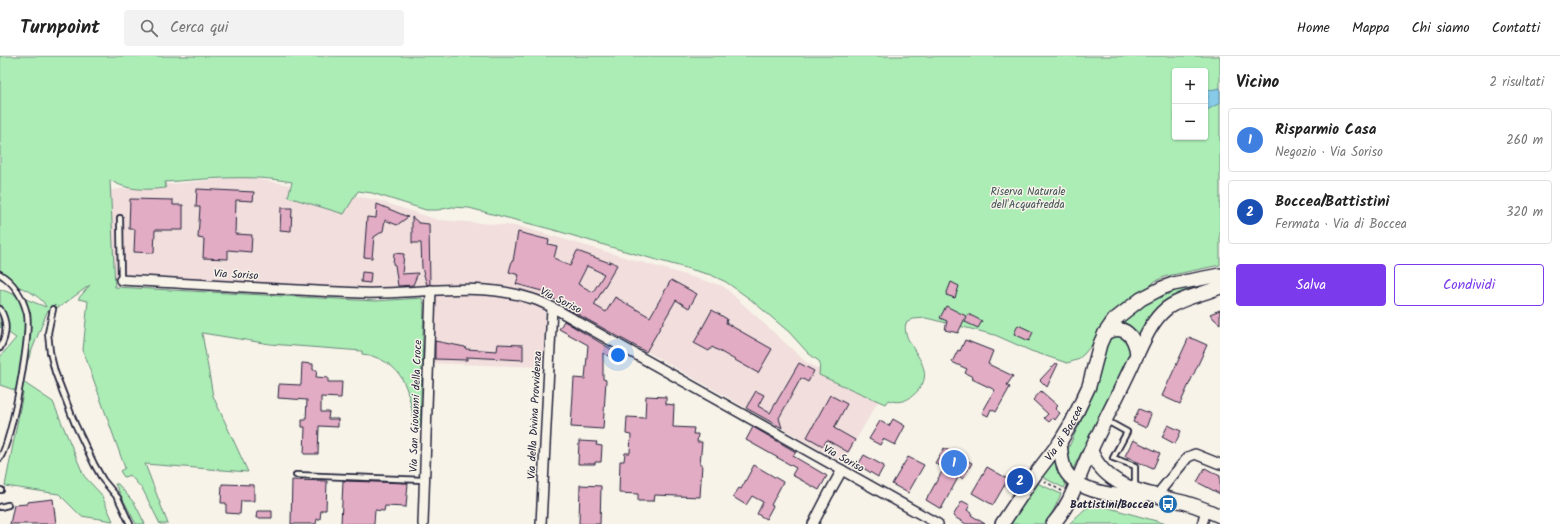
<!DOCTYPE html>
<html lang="it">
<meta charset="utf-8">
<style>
:root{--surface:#fff;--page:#f2f2f2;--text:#222;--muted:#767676;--line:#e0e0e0;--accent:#7c3aed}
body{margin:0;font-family:Kalam,sans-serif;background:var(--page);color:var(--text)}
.controls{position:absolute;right:12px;top:12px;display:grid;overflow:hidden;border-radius:4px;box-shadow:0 1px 3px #0004}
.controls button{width:36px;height:36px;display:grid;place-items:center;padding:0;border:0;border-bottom:1px solid var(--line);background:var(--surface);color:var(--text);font:20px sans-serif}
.you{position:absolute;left:618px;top:299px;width:14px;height:14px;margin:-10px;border:3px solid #fff;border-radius:50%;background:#1a73e8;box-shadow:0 0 0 6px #1a73e833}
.badge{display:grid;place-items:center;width:26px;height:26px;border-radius:50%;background:var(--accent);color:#fff;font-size:13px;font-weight:700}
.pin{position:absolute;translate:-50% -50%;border:2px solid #fff;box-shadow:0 1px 4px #0006}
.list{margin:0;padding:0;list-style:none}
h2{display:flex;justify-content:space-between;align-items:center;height:52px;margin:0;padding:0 16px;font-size:17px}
h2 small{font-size:13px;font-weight:400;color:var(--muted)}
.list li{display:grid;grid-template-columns:26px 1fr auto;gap:12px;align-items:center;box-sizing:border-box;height:64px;margin:0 8px 8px;padding:0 8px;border:1px solid var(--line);border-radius:4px}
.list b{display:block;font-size:15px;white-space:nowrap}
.list p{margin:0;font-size:13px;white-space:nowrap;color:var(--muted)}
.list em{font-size:13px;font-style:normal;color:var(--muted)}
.actions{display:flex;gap:8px;padding:12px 16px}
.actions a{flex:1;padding:9px 0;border:1px solid var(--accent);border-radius:4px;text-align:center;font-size:14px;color:var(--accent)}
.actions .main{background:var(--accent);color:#fff}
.icon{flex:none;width:22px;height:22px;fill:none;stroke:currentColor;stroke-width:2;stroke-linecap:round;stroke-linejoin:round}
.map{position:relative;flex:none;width:1220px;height:468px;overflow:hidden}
header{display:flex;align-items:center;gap:24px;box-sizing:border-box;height:56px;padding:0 20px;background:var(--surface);border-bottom:1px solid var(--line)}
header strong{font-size:19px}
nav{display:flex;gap:22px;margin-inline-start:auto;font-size:14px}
.search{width:280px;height:36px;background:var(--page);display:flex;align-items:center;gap:10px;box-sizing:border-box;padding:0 14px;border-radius:4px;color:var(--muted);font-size:15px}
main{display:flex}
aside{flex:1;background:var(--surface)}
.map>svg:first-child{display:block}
</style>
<header>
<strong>Turnpoint</strong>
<div class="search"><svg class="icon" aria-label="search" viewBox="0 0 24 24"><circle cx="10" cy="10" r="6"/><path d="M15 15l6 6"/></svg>Cerca qui</div>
<nav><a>Home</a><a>Mappa</a><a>Chi siamo</a><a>Contatti</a></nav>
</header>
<main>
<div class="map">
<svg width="1220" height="468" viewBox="0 0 1220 468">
<rect width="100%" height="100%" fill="#f7f3e8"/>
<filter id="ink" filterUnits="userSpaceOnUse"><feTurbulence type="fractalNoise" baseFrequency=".025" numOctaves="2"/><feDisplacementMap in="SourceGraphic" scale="8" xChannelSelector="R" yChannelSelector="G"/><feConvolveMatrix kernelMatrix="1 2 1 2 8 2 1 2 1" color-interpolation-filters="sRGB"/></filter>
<g filter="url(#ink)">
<!-- built -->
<polygon fill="#f1dedd" points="244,121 377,144 438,164 518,170 723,230 806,306 878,345 843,407 546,238 543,311 428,307 431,234 359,237 114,223 110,134"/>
<!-- green -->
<g fill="#acedb6" stroke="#678878" fill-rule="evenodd">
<path d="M0,0H1220V209L1167,220L1155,225L1094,286L1084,298L1077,304L1067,307L1031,295L995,279L959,270L926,262L913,263L906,267C899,291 947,313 911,341C904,346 896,347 888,344L885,348L819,319L820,306L808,297L789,276L750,243L726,226L711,219L621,194L554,174L469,152L452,151L438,154H426L372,137L358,135L344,158L288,141L292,126C250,118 207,123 165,126L166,132C147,134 127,135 110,124L115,231L375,245L422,242L424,248L420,372H415C412,356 410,336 401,321C394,308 375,299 362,298V295L270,288L202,277L213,340L248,416L145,408L168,468H160L143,434L130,419L124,421L120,415L125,412L83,294L88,245L78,243L90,229L61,250L47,256L20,324L53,346L84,420L101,438L113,465L81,460L59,438L5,430L23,337L0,329V301L16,282L0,271V233L46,251C41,237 13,229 0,223ZM1175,15H1205V81H1175Z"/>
<path d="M1189,231L1199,232L1156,254L1149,262L1137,285L1118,269C1141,249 1157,236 1189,231Z"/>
<polygon points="1110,278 1125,281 1130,292 1129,299 1072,415 1066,402 1067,395 1093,338 1102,299"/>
<polygon points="1056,400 1068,425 1064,432 1042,421"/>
<path d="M1037,427L1061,438C1056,449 1052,459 1044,468H1009Z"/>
<polygon points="115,428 118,428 135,448 145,468 136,468"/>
<polygon points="1095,448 1167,468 1069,468 1085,453"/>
</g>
<!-- water -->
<polygon fill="#88cbe9" stroke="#5f87a3" points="1205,30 1210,34 1220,32 1220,47 1205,55 1205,44 1208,41 1205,37"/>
<!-- building -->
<g fill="#e2acc4" stroke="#22223b" fill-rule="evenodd">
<polygon points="197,133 254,136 253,145 236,144 235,178 252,179 251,196 228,194 228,203 203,202 204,183 198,182 200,151 196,151"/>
<polygon points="130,143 173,144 173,149 183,149 183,174 155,174 154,197 134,196 135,173 129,173"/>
<polygon points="377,148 408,161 397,169 385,164 383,175 374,181 372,202 364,201 367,161 376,162"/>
<polygon points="281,152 292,152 291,175 280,174"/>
<polygon points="412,161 419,167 429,168 430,228 427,229 422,212 421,187 412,187"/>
<path d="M518,176L549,184L548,188L557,190L554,202L570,210L577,195L610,207V205L617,209L594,249L606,256L615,241L650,261L671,224L697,238L689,252L676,244L646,296L570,254L552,242L553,238L516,228L519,219L509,216L512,205H513ZM587,210L604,218L593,236L578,228Z"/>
<polygon points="394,197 404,198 402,218 418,217 413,229 398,230 395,209 393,208"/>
<polygon points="362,216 371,217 370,227 361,226"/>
<polygon points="951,226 959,230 955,242 946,239"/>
<polygon points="946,250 966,260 958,277 945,274 947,265 940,262"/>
<polygon points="712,254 727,263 726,267 772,293 758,317 712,291 709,295 694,287"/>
<polygon points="1220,254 1220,268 1214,263 1210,258"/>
<polygon points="968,258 982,265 978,272 965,266"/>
<polygon points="564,265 616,296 612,302 603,297 603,323 606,324 603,373 571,371 574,322 585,323 588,289 559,273"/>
<polygon points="1018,269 1033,276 1029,285 1014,278"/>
<polygon points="1189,281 1207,289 1180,348 1162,340"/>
<polygon points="965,284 993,295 988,308 1013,320 1007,329 1010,331 996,356 991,353 988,360 982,357 995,334 972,323 973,321 965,317 967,313 952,306 958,294 960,295"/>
<polygon points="435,285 465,291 466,293 497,295 498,288 523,289 523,304 467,301 467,304 435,303"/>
<polygon points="302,307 313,308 313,314 317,314 316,321 328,322 328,326 342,326 341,342 321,341 321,356 329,356 328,363 338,363 338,371 319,370 318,398 304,398 305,371 302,371 302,364 306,364 307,344 278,342 279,328 301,329"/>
<polygon points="799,307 814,315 808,326 801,322 779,362 782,372 746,352 756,335 764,339 758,350 770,357"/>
<polygon points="1056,307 1058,308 1047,331 1040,324"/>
<polygon points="1041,335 1058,350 1055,353 1060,357 1055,364 1053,362 1049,366 1044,362 1048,358 1033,344"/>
<polygon points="830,339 847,348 834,372 855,384 848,396 827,384 823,390 807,381"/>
<polygon points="646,340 666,341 666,348 674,349 673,371 694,372 693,378 698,378 697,386 702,386 700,408 702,408 700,441 655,439 654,445 638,445 638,438 619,437 620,405 624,405 625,397 630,397 631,379 626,378 627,361 645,362"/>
<polygon points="1139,353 1151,358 1146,372 1133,366"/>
<polygon points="893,363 905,370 895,389 883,383 880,389 869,383 880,365 889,370"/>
<polygon points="1168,369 1181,375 1175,388 1162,381"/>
<polygon points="753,371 796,396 793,400 827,420 819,434 792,419 796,412 746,384"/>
<polygon points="1133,384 1160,397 1153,413 1125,400"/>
<polygon points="579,385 597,386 596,389 602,390 601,406 595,406 595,408 578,408"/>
<polygon points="944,392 972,407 963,423 959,420 941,453 926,444 944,412 935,407"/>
<polygon points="864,399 884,410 878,421 858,409"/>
<polygon points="908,401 924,409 908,437 892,428"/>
<polygon points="754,409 783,426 771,449 773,450 766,463 757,458 763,446 752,440 746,449 733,441 739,432 741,433"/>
<polygon points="987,411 1008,423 993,449 972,437"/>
<polygon points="1205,412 1220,420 1220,438 1197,426"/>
<polygon points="292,424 327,425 326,454 321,454 320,463 317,463 316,468 291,468"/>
<polygon points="343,425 408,427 406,451 385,450 384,455 375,454 374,468 341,468"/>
<polygon points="222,428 254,429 254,445 241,445 240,458 226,457 226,447 221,447"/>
<polygon points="580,429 601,430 600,468 579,468"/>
<polygon points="53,443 56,468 10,468 14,449 27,448 27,446"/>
<polygon points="962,445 970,449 967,454 972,457 971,459 985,468 966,468 953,460"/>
<polygon points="257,455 272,455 272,462 256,462"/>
</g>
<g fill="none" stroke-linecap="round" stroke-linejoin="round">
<defs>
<g id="service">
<polyline points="120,162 121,224"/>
<path d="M0,218C14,227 23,241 27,258C31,280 12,383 0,402"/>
<path d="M0,253C8,266 7,279 0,292"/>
<polyline points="53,253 48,277 50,296 55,316 75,368 94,408 103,424 118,442 130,468"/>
<polyline points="1107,365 1127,376 1113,402 1135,410 1135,431"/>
<polyline points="296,419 424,424"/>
<polyline points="0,434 1,434"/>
<polyline points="0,451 8,449"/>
</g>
<g id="minor">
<path d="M121,224C201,228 281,234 361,237C418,239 477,224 533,243C549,248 564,258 578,266L938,468"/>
<polyline points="1156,440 1188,401 1195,398 1220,408"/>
<polyline points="423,468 431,234"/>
<polyline points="541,468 552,252"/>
<polyline points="813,468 828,439 842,414"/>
<polyline points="1202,468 1206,454"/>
</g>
<g id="secondary">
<path d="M1105,277C1124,267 1135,280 1137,298"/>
<path d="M1060,386C1061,395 1061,405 1065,414C1077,437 1120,441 1143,440"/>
<path d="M1091,395C1105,430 1141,436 1174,444C1190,447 1205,453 1220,460"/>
<path id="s1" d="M1002,468L1034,420L1060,386L1072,366L1089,330L1100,288L1105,277L1114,264L1141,243L1162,232L1173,228L1220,219"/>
<path d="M1053,468C1071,448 1078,422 1089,398C1103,367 1119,338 1133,307C1142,289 1150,266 1166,253C1180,242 1204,238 1220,231"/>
</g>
</defs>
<!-- service casing -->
<use href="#service" stroke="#22223b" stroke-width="8"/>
<!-- minor casing -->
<use href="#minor" stroke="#22223b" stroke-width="12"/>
<!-- secondary casing -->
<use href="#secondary" stroke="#22223b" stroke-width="16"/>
<!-- path -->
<g stroke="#22223b" stroke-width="1.5" stroke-dasharray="3 3" stroke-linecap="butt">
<polyline points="1044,425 1062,435"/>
<polyline points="1090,448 1091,449 1093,446"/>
</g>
<!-- service -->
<use href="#service" stroke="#f7f3e8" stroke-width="4.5"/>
<!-- minor -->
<use href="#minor" stroke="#f7f3e8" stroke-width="9"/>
<!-- secondary -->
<use href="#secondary" stroke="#f7f3e8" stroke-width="13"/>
</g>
</g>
<!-- icons -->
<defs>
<symbol id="bus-disc" viewBox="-11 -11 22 22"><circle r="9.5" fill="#1f6fb2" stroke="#f7f3e8"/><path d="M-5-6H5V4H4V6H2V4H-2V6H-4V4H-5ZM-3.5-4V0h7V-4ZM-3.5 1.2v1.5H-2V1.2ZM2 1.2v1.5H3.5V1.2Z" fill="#fff"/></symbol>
</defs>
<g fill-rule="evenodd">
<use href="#bus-disc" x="1157" y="437" width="22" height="22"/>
</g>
<g text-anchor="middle" stroke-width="3" stroke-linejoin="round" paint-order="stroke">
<!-- park labels -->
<g font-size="11" fill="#44555a" stroke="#f7f3e8">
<text x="1028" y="139">Riserva Naturale<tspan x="1028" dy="13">dell'Acquafredda</tspan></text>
</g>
<!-- street labels -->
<g font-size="11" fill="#22223b" stroke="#f7f3e8">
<text transform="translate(236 218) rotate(3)" y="4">Via Soriso</text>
<text transform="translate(561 244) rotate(27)" y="4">Via Soriso</text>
<text transform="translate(415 350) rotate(-88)" y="4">Via San Giovanni della Croce</text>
<text transform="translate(534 359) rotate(-87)" y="4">Via della Divina Provvidenza</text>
<text dy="4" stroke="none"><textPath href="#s1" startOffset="110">Via di Boccea</textPath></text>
<text transform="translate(844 402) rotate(29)" y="4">Via Soriso</text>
</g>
<!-- poi labels -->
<g font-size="11" font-weight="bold" fill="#22223b" stroke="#f7f3e8" text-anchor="end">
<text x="1154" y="452">Battistini/Boccea</text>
</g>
</g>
</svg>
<div class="controls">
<button>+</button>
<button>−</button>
</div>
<div class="you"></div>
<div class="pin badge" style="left:954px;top:407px;background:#3f7fe0">1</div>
<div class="pin badge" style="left:1020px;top:425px;background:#1a4fb4">2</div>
</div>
<aside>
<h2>Vicino<small>2 risultati</small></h2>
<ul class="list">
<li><span class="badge" style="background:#3f7fe0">1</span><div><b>Risparmio Casa</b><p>Negozio · Via Soriso</p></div><em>260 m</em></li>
<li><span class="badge" style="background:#1a4fb4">2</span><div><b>Boccea/Battistini</b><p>Fermata · Via di Boccea</p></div><em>320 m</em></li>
</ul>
<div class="actions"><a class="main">Salva</a><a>Condividi</a></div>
</aside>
</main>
